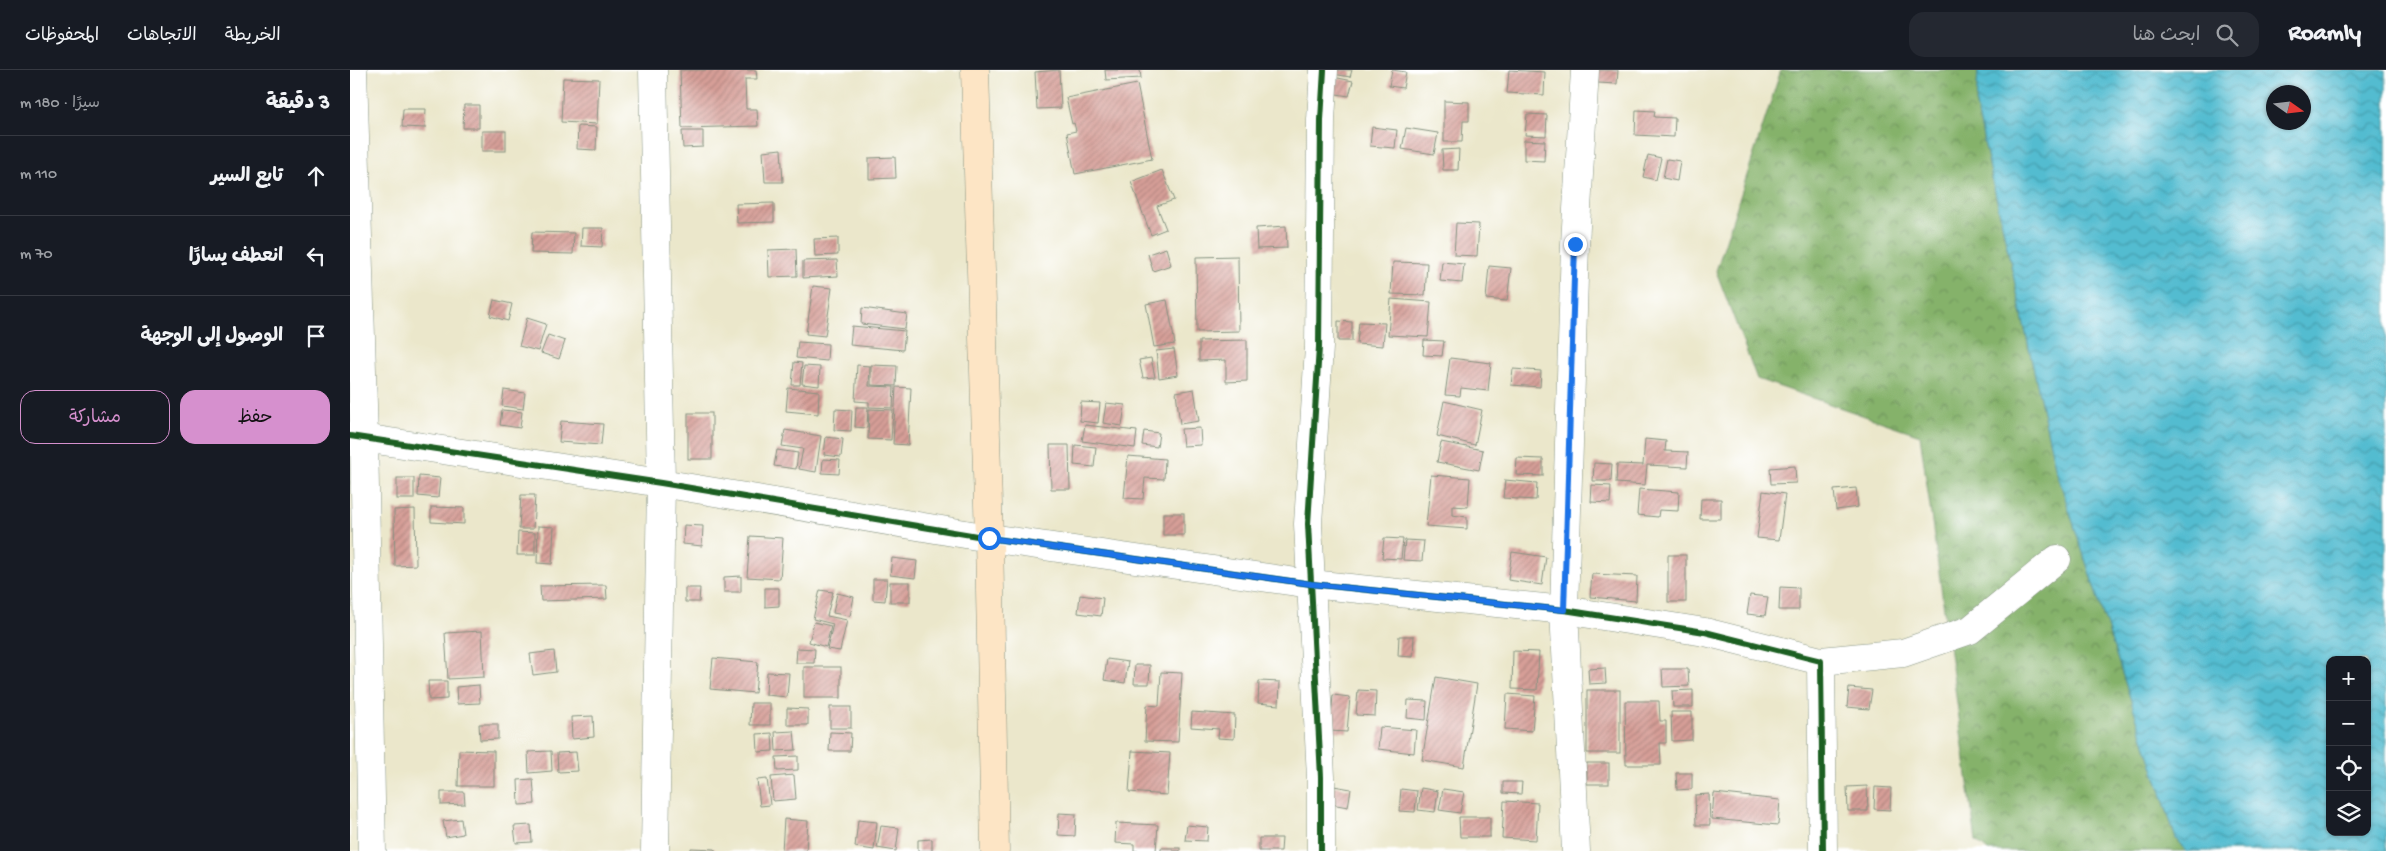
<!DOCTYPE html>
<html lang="ar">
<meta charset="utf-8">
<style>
:root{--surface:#171b24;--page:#242831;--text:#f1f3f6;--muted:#9ea1a6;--line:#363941;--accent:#d690ce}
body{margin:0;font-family:"Gochi Hand","Playpen Sans Arabic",sans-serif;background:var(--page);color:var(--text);direction:rtl}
.controls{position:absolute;right:15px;bottom:15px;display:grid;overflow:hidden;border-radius:10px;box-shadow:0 1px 4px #0004}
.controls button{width:45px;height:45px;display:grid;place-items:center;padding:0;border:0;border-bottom:1px solid var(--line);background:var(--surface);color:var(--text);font:25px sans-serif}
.compass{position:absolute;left:1916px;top:15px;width:45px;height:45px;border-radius:50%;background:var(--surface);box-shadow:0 1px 4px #0004;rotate:104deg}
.stop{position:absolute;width:15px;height:15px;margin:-11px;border:4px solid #1a73e8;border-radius:50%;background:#fff}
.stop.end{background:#1a73e8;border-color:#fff;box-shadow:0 1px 5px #0008}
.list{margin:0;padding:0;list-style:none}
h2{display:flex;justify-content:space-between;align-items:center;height:65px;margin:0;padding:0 20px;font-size:21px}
h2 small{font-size:16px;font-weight:400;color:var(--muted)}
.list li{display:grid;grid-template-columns:32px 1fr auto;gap:15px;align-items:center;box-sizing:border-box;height:80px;padding:0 20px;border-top:1px solid var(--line)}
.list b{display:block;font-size:19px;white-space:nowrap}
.list em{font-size:16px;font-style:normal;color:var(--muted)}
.actions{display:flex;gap:10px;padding:15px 20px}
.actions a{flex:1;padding:11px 0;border:1px solid var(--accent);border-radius:15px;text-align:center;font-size:18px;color:var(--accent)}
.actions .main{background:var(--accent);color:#111}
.icon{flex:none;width:28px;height:28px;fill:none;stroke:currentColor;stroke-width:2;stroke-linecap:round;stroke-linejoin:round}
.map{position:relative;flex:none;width:2036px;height:781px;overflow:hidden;direction:ltr}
header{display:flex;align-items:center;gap:30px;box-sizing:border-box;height:70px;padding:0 25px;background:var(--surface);border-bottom:1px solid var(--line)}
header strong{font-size:24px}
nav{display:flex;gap:28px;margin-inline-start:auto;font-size:18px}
.search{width:350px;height:45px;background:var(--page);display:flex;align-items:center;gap:12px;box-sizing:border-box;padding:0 18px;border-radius:15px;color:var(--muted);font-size:19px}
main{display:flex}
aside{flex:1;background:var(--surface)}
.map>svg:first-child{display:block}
</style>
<header>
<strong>Roamly</strong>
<div class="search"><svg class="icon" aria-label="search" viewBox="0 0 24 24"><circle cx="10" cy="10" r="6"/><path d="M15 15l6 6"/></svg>ابحث هنا</div>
<nav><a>الخريطة</a><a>الاتجاهات</a><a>المحفوظات</a></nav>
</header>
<main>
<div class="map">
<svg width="2036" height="781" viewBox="0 0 2036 781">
<defs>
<pattern id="forest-crowns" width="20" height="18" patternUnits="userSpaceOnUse" patternTransform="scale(1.25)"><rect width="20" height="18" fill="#85b26b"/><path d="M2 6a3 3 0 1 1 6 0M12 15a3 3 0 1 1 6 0" fill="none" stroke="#6c9259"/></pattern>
<pattern id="water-waves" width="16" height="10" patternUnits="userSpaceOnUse" patternTransform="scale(1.25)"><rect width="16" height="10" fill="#53bcd0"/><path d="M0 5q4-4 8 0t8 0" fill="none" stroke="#449aaa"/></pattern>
<pattern id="building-hatch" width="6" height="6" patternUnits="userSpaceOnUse" patternTransform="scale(1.25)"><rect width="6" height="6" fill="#d79f98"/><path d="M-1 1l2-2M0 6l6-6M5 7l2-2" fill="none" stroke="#ae837d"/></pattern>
</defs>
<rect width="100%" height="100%" fill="#fff"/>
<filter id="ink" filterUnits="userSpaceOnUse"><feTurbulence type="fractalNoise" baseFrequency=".02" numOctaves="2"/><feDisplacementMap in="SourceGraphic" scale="10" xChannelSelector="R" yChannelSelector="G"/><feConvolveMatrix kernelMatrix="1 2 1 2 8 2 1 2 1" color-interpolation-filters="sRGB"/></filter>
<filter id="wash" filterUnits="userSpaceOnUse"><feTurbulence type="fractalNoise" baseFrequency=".0096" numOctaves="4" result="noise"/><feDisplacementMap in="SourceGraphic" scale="20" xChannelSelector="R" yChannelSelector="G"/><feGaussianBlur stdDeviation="1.12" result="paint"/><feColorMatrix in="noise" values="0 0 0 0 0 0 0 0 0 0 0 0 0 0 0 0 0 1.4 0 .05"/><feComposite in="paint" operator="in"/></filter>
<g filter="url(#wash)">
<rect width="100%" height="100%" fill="#ebe7cb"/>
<!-- forest -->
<polygon fill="url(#forest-crowns)" stroke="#527850" points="1431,0 1628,0 1626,35 1705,397 1826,769 1836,781 1638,781 1626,771 1570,365 1407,309 1366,201"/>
<!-- water -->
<path fill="url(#water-waves)" stroke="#397c82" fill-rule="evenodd" d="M1628,0H2036V781H1836L1826,769L1705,397L1626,35ZM1924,22H1954V52H1924ZM1980,590H2017V762H1980Z"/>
<g id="blocks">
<!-- building -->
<g fill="url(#building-hatch)">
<polygon points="330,0 406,0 407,9 395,9 396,39 407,39 408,56 332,58"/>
<polygon points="709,0 711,38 687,39 685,2"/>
<polygon points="755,0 790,0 791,8 756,10"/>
<polygon points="983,0 1002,0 1000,7 983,4"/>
<polygon points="1042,0 1056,2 1053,18 1039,16"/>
<polygon points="1159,0 1195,2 1194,25 1157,23"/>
<polygon points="1248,0 1268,0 1267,14 1248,13"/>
<polygon points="983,7 1003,11 999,26 980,23"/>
<polygon points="213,8 249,9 247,54 211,52"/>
<polygon points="787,14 802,89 725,104 717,63 726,61 724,53 722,54 716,28"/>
<polygon points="1094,31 1119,32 1119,51 1113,51 1112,72 1094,72"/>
<polygon points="114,35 129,35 129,58 113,58"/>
<polygon points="53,39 76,39 75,58 52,57"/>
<polygon points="1286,40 1305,41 1304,47 1325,48 1324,67 1285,65"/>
<polygon points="1177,44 1197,45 1196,66 1175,65"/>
<polygon points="228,56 247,57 246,80 227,79"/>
<polygon points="1022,57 1047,60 1045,78 1020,76"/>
<polygon points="1056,58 1088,63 1084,84 1052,79"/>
<rect x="132" y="61" width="24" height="20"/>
<polygon points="332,61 353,61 353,77 333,78"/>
<polygon points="1174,70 1195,71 1194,91 1174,90"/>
<polygon points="431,79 433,112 415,112 413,81"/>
<polygon points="1109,79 1108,100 1093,100 1092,80"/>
<polygon points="1298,85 1311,88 1306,110 1293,107"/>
<polygon points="545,87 546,108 519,109 519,88"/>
<polygon points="1317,89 1330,91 1327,111 1313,108"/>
<polygon points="812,100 824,130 807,136 816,159 801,165 781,112"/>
<polygon points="424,133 424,152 387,153 386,134"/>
<polygon points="1106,153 1129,154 1127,186 1104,185"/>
<polygon points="936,156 937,178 907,179 906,158"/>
<polygon points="232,158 253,158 252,177 231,176"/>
<polygon points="182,162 224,163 223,184 181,183"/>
<polygon points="488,168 488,185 465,186 464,169"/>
<polygon points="816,178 821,195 803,201 798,184"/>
<polygon points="446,179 447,206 419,207 418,180"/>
<polygon points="888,186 889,261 847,262 846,187"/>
<polygon points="487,190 488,206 453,208 453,191"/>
<polygon points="1043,192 1077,193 1075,225 1041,224"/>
<polygon points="1092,192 1114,194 1112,213 1090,211"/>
<polygon points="1139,196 1161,198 1157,231 1136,229"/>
<polygon points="463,216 482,218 475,266 456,264"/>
<polygon points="1041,229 1081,232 1078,267 1038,265"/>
<polygon points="144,230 162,234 158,251 140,246"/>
<polygon points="817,230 825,274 804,277 796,234"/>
<polygon points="512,238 557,244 555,259 511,254"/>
<polygon points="177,248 196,254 188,281 169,276"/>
<polygon points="988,251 1002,252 1002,271 988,271"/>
<polygon points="1009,252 1035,253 1033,276 1007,274"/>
<polygon points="502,256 555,261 553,280 500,275"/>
<polygon points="198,265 215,271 209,289 191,283"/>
<polygon points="897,270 897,311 876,312 876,290 849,291 849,271"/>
<polygon points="1074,270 1094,271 1092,286 1073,285"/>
<polygon points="448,272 478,274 477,291 446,288"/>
<polygon points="824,279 828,305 809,308 806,281"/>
<polygon points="801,288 805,307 793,308 789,290"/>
<polygon points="1100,288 1141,293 1138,321 1111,318 1110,326 1095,325"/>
<polygon points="444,292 452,293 450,315 442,315"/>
<polygon points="507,295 520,296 519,316 544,317 543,338 519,337 519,332 505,331"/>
<polygon points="521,295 547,296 546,316 521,315"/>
<polygon points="454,296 470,297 469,316 452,314"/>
<polygon points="1163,299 1191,301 1190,317 1161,315"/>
<polygon points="546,317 561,318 558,375 543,374"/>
<polygon points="438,318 469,321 468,344 436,341"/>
<polygon points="844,319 849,351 830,354 826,322"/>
<polygon points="154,320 175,323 173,339 152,336"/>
<polygon points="1094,331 1132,340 1125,375 1087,366"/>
<polygon points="731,332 750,333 748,353 730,351"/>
<polygon points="756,333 775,335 772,356 753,353"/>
<polygon points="506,337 518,337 517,358 505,357"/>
<polygon points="485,339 502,340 501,361 484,360"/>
<polygon points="519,339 543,340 541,370 518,369"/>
<polygon points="152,340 172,342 170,358 150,355"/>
<rect x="338" y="343" width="24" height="46"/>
<polygon points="211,351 253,354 251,375 209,372"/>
<polygon points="735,355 787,361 785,378 732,371"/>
<polygon points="850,358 851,375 833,376 831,359"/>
<polygon points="435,360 471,366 466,402 449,399 453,379 432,376"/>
<polygon points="794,361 809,363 807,377 792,375"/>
<polygon points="476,367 493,369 491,387 474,385"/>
<polygon points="1295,369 1316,371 1315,381 1338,382 1337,397 1297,395 1295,415 1266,413 1267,394 1293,395"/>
<polygon points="1091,372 1133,380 1129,400 1087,392"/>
<polygon points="700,375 719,375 720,419 701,419"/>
<polygon points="725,375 746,377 744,397 724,395"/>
<polygon points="427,380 448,383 446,399 424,396"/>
<polygon points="778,386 815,389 814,409 795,408 793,429 774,428"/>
<polygon points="1167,388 1193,389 1193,406 1166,405"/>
<polygon points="473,389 490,390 489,404 472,403"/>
<polygon points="1244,393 1262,394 1261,411 1243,411"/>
<polygon points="1445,396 1446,413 1421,414 1420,398"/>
<polygon points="1081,405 1120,408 1118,437 1102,436 1102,445 1117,447 1117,459 1076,456"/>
<polygon points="69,406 90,408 88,428 68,426"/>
<rect x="47" y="408" width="17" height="21"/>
<polygon points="1155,410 1187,413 1186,430 1153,428"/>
<polygon points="1242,415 1261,416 1260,433 1241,432"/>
<polygon points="1506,418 1508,437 1486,440 1484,420"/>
<polygon points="1289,419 1329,422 1328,441 1309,440 1308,447 1287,445"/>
<polygon points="1413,421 1435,424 1429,470 1407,468"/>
<polygon points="171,425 185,425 183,459 169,459"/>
<polygon points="1351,429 1371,429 1371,449 1350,449"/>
<polygon points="81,437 114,438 114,454 81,452"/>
<polygon points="65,439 66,495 45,496 44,440"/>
<rect x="813" y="443" width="21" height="22"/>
<polygon points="334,455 353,456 352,476 333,474"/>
<polygon points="188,456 204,457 202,494 187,493"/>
<polygon points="168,462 185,463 185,485 167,485"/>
<polygon points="400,466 433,468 430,509 397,507"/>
<polygon points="1034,468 1053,469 1051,489 1032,488"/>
<polygon points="1055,470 1074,471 1072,491 1053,490"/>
<polygon points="1162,482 1196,487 1192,515 1158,510"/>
<rect x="1318" y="485" width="18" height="47"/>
<polygon points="542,488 567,491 565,508 540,505"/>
<polygon points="1242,504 1287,506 1286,531 1240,527"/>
<polygon points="391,506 391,522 374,522 374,507"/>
<polygon points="523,509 537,509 535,531 523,530"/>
<rect x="540" y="512" width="20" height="20"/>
<polygon points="256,515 257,529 191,531 190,516"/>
<polygon points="1430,517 1449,518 1449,540 1429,540"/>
<polygon points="335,518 350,518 349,532 335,532"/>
<polygon points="415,518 429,518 429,536 415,537"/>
<polygon points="470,520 483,522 477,546 497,550 490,581 477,579 483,554 463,549"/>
<polygon points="487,523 504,527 500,546 483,543"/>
<polygon points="730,525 753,528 751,546 728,543"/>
<polygon points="1400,525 1418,527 1415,546 1397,544"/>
<polygon points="464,552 481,556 476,577 459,572"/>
<polygon points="132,561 134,607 98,609 95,563"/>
<polygon points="1049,566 1064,566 1063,587 1048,586"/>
<polygon points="447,578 465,579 464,593 446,593"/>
<polygon points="204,581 206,602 183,605 180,584"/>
<polygon points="1163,581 1189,582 1187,620 1162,619"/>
<polygon points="363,588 408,592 405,623 360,619"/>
<polygon points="757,589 778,592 775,613 754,610"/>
<polygon points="785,595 800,595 799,614 784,614"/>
<rect x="454" y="597" width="37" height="31"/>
<polygon points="1255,598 1256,613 1239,614 1238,599"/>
<polygon points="1312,599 1338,599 1339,616 1313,617"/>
<polygon points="417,602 439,603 437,627 416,625"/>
<polygon points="811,602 832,603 828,672 795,671 797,635 809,636"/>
<polygon points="1086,607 1127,614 1114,697 1072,690"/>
<polygon points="78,611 97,611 97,629 79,630"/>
<polygon points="909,611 930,612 929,635 908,633"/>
<polygon points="129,615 130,633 107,634 106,617"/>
<polygon points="1499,618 1522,620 1519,639 1497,637"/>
<polygon points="1008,620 1026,621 1025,646 1006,645"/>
<rect x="1237" y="620" width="33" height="63"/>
<polygon points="1343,620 1343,637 1323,637 1322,621"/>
<polygon points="1157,624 1185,626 1182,661 1155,659"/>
<polygon points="983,625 1000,627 997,662 980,661"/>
<polygon points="1058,630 1077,631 1076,650 1057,648"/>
<polygon points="1275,631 1309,631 1310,651 1316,651 1316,673 1310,673 1311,695 1276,695"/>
<polygon points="401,633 420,633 420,655 400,655"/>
<rect x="480" y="637" width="21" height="21"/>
<polygon points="437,638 458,639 458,655 437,655"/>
<polygon points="842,642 885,645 884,669 868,668 869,659 841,657"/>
<polygon points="1321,642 1342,642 1342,670 1322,671"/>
<polygon points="243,646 244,667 222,669 221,647"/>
<polygon points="129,654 148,654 148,669 130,670"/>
<polygon points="1030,657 1066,660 1064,683 1028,679"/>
<polygon points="444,661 446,680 426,681 425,662"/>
<polygon points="480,662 501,663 500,681 479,681"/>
<polygon points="422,663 423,681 408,682 407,664"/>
<polygon points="109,680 144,681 144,716 108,716"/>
<polygon points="201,681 202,701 179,703 178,682"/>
<polygon points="782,681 820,683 817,725 779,722"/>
<polygon points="226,682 228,701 208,702 207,683"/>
<polygon points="448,686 448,700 427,701 426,687"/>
<rect x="1237" y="693" width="22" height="21"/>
<polygon points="1326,703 1342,703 1342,719 1327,720"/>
<polygon points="444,705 446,729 423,731 421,707"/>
<polygon points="183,709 185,734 169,735 168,710"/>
<polygon points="417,709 420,735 410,736 407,710"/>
<polygon points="1153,712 1172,712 1171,724 1153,723"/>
<polygon points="984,716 1001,719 998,737 981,734"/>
<polygon points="1517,716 1518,741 1498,741 1497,717"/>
<polygon points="1525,717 1541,718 1540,740 1524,739"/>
<polygon points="1071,718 1088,721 1085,742 1068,740"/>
<polygon points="1051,719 1067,721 1065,742 1049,741"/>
<polygon points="1093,719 1114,722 1110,743 1089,740"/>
<polygon points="91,722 114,722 115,734 91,735"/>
<polygon points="1364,723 1430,730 1428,755 1362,749"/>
<polygon points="1359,724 1360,755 1346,755 1345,725"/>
<polygon points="1154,731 1188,733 1186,770 1152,768"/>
<polygon points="709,743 726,744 725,766 708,765"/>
<polygon points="1109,747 1140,747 1140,767 1110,767"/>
<polygon points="111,749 113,764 96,767 93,751"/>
<polygon points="434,749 458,751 456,781 432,781"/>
<polygon points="508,750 527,752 524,780 505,777"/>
<polygon points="766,753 808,755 806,781 784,781 784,774 765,773"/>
<polygon points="181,755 182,772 166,773 164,756"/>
<polygon points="837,755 858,757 857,771 835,770"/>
<polygon points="531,756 549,758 546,781 527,778"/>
<polygon points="909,768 932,768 931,781 909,781"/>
<polygon points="582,769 582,781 568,781 568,770"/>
<polygon points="341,778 365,779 365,781 341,781"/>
<rect x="811" y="778" width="19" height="3"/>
</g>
</g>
</g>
<g filter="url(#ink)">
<use href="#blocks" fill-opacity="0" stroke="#859280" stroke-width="1"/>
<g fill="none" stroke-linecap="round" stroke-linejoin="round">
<defs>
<g id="minor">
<polyline points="3,0 14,368 22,781"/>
<polyline points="303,0 311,413 305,781"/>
<polyline points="0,366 311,413 639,468 961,514 1214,540 1355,562 1471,591 1473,781"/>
<polyline points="1471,591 1553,583 1620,560 1707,489"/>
<polyline points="971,781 971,707 958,454 969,277 971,50 974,0"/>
<polyline points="1226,781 1214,540 1225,174 1235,0"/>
</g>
<polyline id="secondary" points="625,0 639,468 645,781"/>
</defs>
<!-- minor casing -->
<use href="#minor" stroke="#859280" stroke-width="29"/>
<!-- secondary casing -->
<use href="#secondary" stroke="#859280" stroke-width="29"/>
<!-- minor -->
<use href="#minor" stroke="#fff" stroke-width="28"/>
<!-- secondary -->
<use href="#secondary" stroke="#fde5c5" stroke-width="28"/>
<defs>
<g id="cycleway">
<polyline points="0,366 311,413 639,468 961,514 1214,540 1355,562 1471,591 1473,781"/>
<polyline points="971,781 971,707 958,454 969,277 971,50 974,0"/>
</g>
</defs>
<!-- cycleway casing -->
<use href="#cycleway" stroke="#fff" stroke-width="9"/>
<!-- cycleway -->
<use href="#cycleway" stroke="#1b5e20" stroke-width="6"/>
</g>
</g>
<g fill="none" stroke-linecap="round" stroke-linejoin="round" filter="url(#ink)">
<!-- route -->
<polyline stroke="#1a73e8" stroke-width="6" points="639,468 961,514 1214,540 1225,174"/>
</g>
</svg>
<div class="controls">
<button>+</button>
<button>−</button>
<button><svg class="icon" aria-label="locate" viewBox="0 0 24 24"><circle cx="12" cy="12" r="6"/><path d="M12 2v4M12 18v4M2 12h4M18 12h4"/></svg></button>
<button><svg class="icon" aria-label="layers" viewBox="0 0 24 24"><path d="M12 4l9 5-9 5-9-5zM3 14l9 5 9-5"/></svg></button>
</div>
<svg class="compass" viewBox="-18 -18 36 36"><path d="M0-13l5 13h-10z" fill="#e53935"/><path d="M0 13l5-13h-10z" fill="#9ea1a6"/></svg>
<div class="stop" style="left:639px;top:468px"></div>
<div class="stop end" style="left:1225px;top:174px"></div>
</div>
<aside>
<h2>3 دقيقة<small>سيرًا · 180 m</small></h2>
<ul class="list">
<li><svg class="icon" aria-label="ahead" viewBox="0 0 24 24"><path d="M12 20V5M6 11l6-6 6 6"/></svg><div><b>تابع السير</b></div><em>110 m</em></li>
<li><svg class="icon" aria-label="left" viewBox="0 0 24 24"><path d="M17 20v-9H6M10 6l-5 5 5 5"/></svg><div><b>انعطف يسارًا</b></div><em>70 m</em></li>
<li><svg class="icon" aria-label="arrive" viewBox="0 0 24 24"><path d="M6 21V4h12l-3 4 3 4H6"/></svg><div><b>الوصول إلى الوجهة</b></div></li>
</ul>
<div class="actions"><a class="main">حفظ</a><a>مشاركة</a></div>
</aside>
</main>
